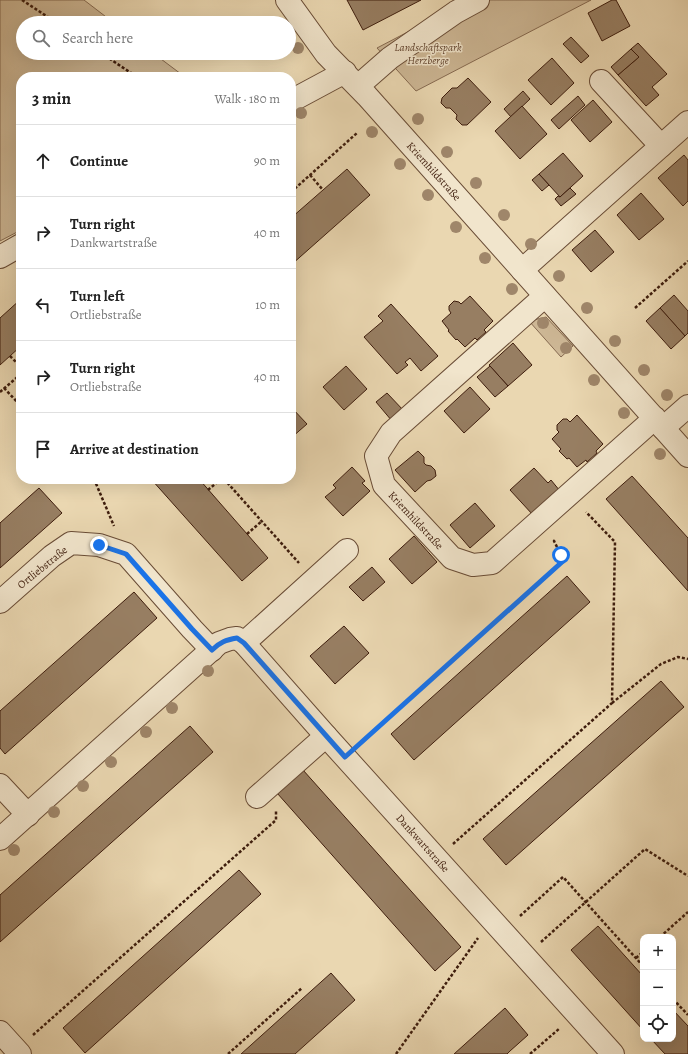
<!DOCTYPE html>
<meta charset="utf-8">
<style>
:root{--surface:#fff;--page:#f2f2f2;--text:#222;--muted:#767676;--line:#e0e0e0}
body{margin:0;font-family:Alegreya,serif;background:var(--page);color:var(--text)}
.controls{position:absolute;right:12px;bottom:12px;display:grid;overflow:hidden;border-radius:8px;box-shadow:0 4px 16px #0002}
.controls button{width:36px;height:36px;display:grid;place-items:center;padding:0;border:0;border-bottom:1px solid var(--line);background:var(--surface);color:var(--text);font:20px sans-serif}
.stop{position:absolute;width:12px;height:12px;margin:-9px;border:3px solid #1a73e8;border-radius:50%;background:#fff}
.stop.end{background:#1a73e8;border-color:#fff;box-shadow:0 1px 4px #0008}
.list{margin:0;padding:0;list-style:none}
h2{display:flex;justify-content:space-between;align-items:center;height:52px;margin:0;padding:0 16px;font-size:17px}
h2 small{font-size:13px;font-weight:400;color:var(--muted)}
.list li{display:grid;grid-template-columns:26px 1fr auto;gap:12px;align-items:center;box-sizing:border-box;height:72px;padding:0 16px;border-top:1px solid var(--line)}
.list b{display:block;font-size:15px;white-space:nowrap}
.list p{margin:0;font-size:13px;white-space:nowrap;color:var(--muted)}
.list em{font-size:13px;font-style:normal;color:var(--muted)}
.icon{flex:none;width:22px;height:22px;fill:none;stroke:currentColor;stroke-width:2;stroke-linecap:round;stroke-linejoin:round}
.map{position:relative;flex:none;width:688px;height:1054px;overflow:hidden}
.search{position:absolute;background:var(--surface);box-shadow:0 4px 16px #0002;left:16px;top:16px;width:280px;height:44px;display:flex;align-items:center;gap:10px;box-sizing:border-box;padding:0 14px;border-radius:22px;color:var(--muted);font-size:15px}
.panel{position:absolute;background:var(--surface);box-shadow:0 4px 16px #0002;left:16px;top:72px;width:280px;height:412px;border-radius:16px}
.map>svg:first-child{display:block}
</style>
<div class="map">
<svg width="688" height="1054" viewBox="0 0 688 1054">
<rect width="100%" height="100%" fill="#ead7b1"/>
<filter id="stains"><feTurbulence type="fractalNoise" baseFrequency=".005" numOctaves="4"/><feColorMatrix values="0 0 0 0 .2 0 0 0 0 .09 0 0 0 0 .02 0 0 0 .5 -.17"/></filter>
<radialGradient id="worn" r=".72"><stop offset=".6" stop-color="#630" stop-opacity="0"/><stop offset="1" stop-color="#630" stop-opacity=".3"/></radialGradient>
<!-- green -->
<g fill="#cdb795" stroke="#866a51">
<polygon points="0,0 84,0 114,23 23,23 23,53 153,53 185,77 21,77 21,230 0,241"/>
<polygon points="469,0 591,0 416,91 377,48"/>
<polygon points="546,317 573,346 561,357 529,321"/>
</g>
<!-- building -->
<g fill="#977e62" stroke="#3e1d0d">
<polygon points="347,0 421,0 363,30"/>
<polygon points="612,0 616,0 630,26 602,41 588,13"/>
<polygon points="571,37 589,56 581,63 563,44"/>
<polygon points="638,43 667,74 652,87 659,95 646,106 618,75 639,57 631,49"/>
<polygon points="631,49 639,57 618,75 611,67"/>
<polygon points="552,58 574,83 551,105 528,80"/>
<polygon points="468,78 491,102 467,125 462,125 456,119 457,115 450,108 446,108 441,103 442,98 452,88 457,88"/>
<polygon points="523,91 530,99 511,117 504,109"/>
<polygon points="578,96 585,105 559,129 551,120"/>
<polygon points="593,100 612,122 590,142 571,120"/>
<polygon points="522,106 547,134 520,159 495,131"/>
<polygon points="563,153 583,176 560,197 539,174"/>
<polygon points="684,155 688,160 688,201 683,206 658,178"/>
<polygon points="347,169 370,195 291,265 291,218"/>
<polygon points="539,174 549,185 542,191 532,180"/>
<polygon points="570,188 576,194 561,206 555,199 558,196 560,197"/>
<polygon points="641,193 664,219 639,240 617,215"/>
<polygon points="595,230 614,252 591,272 572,250"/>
<polygon points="674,295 688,311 688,333 685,336 660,308"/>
<polygon points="470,296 493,321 484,330 486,332 477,340 475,338 465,347 457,339 456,340 448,331 449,330 442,321 451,313 449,310 449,306 454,301 459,302 461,304"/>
<polygon points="21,299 21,346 0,365 0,318"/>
<polygon points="391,304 438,356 421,371 410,358 405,362 408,365 397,374 364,337 383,321 378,316"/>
<polygon points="660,308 685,336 671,349 646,321"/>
<polygon points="513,343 532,365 508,386 489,365"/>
<polygon points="346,366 367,389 344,410 323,387"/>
<polygon points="490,366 508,386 495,397 477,377"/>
<polygon points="470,387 490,409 464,433 444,411"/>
<polygon points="387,393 404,411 392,421 376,402"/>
<polygon points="291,407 307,424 291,438"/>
<polygon points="577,415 603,444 596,451 597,453 587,462 586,460 577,467 569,458 567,459 559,451 561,449 552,439 559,432 557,430 557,425 563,419 567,419 570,422"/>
<polygon points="418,451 424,457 424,463 426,465 431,466 435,470 436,476 431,480 427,481 415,492 395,470"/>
<polygon points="352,467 365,481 362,483 370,491 343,516 325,497 336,488 333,485"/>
<polygon points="534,468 548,483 551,480 560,491 533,515 510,490"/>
<polygon points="632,476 688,538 688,591 606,499"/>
<polygon points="151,479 199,479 268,558 242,581"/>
<polygon points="39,488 62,513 0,568 0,523"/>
<polygon points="475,503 495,526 470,548 450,525"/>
<polygon points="414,536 437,562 412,584 389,559"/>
<polygon points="372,567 385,582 363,601 349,587"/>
<polygon points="567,576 590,602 414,760 391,734"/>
<polygon points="134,592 157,618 5,754 0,748 0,711"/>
<polygon points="344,626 369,653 335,684 310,656"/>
<polygon points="661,681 684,707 506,865 483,839"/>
<polygon points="190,726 213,752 0,942 0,895"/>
<polygon points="303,770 461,947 435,971 277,793"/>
<polygon points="239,870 261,894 85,1053 63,1028"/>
<polygon points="598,926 643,976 643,1030 571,950"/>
<polygon points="331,973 355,1000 295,1054 241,1054"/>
<polygon points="505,1008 528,1035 510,1051 507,1054 454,1054"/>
<polygon points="673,1010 688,1026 688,1054 665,1054 651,1039 673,1039"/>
</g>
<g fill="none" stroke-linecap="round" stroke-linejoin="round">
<defs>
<g id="minor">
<polyline points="287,0 326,54 367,96 688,456"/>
<polyline points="601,81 661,146"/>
<polyline points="358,86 390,58 456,12 478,0"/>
<polyline points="291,101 345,72"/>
<polyline points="0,257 21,245"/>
<polyline points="522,270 688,122"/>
<polyline points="545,296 391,433 376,456 384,485 452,558 473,565 492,563 655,418"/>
<polyline points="663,428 688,406"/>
<polyline points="0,602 52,556 71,543 99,545 126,554 192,629 212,650"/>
<polyline points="244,643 347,550"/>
<polyline points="0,785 28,815"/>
<polyline points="257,797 326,736"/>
<polyline points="0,839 219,643 230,639 237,638 244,643 326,736 613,1054"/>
<polyline points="0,1032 20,1054"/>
</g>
</defs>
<!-- minor casing -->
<use href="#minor" stroke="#694c36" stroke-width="24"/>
<!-- path -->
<g stroke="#3e1d0d" stroke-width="2.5" stroke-dasharray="3 2" stroke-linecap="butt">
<polyline points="22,0 57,23"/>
<polyline points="101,53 137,77"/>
<polyline points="310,175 323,190"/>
<polyline points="291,192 357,133"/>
<polyline points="635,308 688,261"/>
<polyline points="10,356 21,367"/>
<polyline points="4,388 20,405"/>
<polyline points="0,392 21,374"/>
<polyline points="94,479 114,526"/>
<polyline points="224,479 299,563"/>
<polyline points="208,490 221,479"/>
<polyline points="247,534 262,521"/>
<polyline points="612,703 661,664 678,657 688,659"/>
<polyline points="362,742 562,562 561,555 554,541 556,539"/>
<polyline points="453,844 612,703 615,542 586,512"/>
<polyline points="520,916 563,877 643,966"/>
<polyline points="660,937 688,912"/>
<polyline points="541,942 645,849 688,876"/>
<polyline points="636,958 643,952"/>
<polyline points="673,999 688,1015"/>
<polyline points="33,1035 276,820 276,811"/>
<polyline points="228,1054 302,988"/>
<polyline points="396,1054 478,938"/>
<polyline points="530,1054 560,1028"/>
</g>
<!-- minor -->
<use href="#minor" stroke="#f1e5cc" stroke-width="22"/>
</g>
<!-- trees -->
<g fill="#9f866a">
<circle cx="298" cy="48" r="6"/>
<circle cx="301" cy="113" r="6"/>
<circle cx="418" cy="119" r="6"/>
<circle cx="372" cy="132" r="6"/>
<circle cx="447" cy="152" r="6"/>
<circle cx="400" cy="164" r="6"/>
<circle cx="476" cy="183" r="6"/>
<circle cx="428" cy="195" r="6"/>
<circle cx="504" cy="215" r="6"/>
<circle cx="456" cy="227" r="6"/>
<circle cx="531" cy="244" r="6"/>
<circle cx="485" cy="258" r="6"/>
<circle cx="559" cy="276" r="6"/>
<circle cx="512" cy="289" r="6"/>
<circle cx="587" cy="308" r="6"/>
<circle cx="543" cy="323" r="6"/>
<circle cx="615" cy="341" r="6"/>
<circle cx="566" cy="348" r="6"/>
<circle cx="644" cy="370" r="6"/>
<circle cx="594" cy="380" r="6"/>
<circle cx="667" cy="395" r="6"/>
<circle cx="624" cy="413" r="6"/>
<circle cx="660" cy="454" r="6"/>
<circle cx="208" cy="671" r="6"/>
<circle cx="172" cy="708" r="6"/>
<circle cx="146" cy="732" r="6"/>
<circle cx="111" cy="762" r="6"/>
<circle cx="83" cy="786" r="6"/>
<circle cx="54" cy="812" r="6"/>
<circle cx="14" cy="850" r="6"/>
</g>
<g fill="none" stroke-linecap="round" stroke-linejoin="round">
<!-- route -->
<path stroke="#1a73e8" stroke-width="5" d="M99,545L126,554L192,629L212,650C220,642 226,640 237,638L244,643L345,757L562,562L561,555"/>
</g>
<g text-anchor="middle" stroke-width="3" stroke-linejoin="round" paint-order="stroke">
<!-- park labels -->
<g font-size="11" font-style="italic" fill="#62442f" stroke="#f1e5cc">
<text x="428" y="51">Landschaftspark<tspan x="428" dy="13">Herzberge</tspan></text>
</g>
<!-- street labels -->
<g font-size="11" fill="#3e1d0d" stroke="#f1e5cc">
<text transform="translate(434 171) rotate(48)" y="4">Kriemhildstraße</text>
<text transform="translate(416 520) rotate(47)" y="4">Kriemhildstraße</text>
<text transform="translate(42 567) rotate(-39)" y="4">Ortliebstraße</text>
<text transform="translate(423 843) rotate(48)" y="4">Dankwartstraße</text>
</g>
</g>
<rect width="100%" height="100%" filter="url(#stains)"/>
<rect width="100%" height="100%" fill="url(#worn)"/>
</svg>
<div class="controls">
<button>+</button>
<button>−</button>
<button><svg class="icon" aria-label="locate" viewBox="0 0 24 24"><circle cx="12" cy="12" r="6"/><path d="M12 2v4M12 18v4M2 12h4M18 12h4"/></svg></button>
</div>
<div class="stop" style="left:561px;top:555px"></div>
<div class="stop end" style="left:99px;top:545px"></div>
<div class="search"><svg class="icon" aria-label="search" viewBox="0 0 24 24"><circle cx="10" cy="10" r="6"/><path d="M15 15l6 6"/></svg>Search here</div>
<section class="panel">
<h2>3 min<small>Walk · 180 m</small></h2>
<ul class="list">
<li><svg class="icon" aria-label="ahead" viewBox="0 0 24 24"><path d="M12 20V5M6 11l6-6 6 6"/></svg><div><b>Continue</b></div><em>90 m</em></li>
<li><svg class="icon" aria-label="right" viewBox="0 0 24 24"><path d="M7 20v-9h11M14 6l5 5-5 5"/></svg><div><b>Turn right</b><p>Dankwartstraße</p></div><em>40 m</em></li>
<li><svg class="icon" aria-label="left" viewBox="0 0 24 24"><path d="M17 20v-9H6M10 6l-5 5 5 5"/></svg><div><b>Turn left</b><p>Ortliebstraße</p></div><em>10 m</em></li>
<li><svg class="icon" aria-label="right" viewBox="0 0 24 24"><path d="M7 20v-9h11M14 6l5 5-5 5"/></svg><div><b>Turn right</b><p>Ortliebstraße</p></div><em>40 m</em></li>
<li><svg class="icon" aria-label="arrive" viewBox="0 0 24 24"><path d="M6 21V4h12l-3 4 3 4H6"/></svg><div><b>Arrive at destination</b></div></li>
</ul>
</section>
</div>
